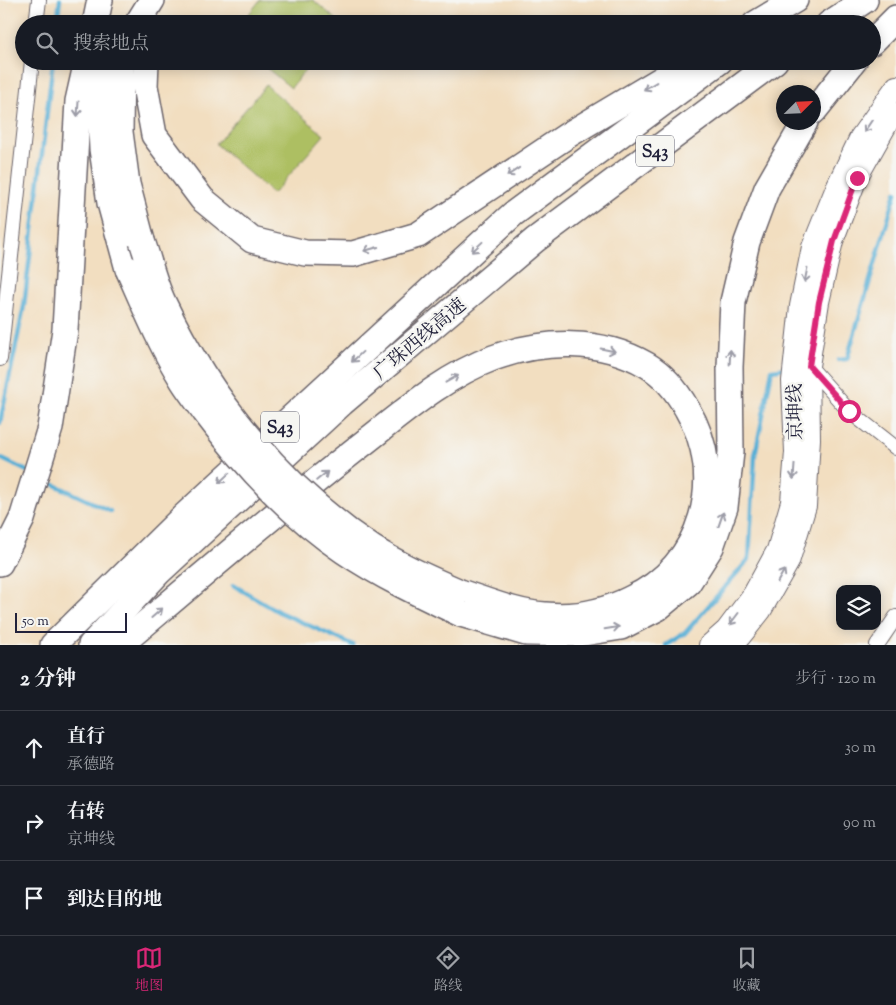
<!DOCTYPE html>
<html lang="zh">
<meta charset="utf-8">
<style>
:root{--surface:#171b24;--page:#242831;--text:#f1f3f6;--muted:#9ea1a6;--line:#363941;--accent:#db2777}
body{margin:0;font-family:"Sorts Mill Goudy","Noto Serif SC",serif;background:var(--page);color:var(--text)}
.controls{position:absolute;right:15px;bottom:15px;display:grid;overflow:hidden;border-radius:10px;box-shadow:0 2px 12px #0003}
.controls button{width:45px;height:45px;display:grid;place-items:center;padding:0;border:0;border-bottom:1px solid var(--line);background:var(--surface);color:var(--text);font:25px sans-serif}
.compass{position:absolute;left:776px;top:85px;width:45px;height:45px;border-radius:50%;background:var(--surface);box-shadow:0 2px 12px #0003;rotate:66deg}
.scale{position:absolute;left:15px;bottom:12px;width:112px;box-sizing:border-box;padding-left:5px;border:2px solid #22223b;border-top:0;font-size:14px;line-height:18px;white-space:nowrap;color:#22223b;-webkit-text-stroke:4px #f6f6f2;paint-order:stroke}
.stop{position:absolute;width:15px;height:15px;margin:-11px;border:4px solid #db2777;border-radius:50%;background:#fff}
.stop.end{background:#db2777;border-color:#fff;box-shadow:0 1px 5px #0008}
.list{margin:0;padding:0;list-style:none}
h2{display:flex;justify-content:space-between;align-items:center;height:65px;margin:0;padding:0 20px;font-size:21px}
h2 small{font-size:16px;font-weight:400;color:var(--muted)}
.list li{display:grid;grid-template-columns:32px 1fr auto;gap:15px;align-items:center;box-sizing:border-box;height:75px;padding:0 20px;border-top:1px solid var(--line)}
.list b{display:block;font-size:19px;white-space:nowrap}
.list p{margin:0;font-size:16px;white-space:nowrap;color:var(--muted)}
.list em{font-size:16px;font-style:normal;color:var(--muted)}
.icon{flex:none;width:28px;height:28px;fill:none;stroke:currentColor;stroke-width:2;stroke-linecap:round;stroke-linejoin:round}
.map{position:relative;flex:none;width:896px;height:645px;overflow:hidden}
.search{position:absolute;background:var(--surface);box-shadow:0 2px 12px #0003;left:15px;right:15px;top:15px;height:55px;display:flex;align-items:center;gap:12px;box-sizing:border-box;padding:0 18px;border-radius:28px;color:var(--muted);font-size:19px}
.sheet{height:290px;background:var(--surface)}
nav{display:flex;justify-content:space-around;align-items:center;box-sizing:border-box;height:70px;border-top:1px solid var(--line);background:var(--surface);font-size:14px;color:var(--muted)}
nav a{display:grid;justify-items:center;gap:2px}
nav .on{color:var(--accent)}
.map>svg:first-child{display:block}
</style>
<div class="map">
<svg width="896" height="645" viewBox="0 0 896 645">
<rect width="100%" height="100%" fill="#f6f6f2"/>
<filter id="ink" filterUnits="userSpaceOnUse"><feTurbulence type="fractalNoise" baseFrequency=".02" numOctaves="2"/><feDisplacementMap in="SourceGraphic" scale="10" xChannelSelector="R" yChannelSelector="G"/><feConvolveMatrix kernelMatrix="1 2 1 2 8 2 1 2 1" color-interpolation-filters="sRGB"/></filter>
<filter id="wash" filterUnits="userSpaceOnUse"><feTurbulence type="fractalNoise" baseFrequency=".0096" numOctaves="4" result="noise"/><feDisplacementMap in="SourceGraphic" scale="20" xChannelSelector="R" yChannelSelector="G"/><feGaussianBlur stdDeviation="1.12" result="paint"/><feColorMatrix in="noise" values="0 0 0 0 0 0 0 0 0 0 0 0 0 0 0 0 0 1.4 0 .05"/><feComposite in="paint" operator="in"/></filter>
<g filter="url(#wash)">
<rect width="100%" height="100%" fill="#f2dec0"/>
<!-- green -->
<g fill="#adbf62" stroke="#68704e">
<polygon points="260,0 313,0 342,24 241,24"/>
<polygon points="258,61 312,61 291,88"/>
<polygon points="266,85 324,135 273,194 216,144"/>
</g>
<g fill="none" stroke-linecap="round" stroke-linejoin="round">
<!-- stream -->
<g stroke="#58afd5" stroke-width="4.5">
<polyline points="57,24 60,0"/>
<polyline points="838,360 847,359 896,192"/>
<polyline points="0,423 24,306 53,61"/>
<polyline points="0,458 29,472"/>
<polyline points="51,483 110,511"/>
<polyline points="233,585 279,612 353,645"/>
<polyline points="666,645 685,633 749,559 755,455 772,370 786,368"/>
</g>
</g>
</g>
<g filter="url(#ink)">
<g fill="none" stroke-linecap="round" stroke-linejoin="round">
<defs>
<g id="minor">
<polyline points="36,24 39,0"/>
<polyline points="0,359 32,61"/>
<polyline points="809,366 849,411 896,448"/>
<polyline points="877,645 896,617"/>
</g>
<g id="secondary">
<polyline points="709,645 726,630 753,594 777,550 791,502 795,452 792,381 800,306 812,247 837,185 860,137 896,86"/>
<polyline points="734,645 761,611 789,562 806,506 810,439 809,366 819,302 833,241 857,178 888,123 896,113"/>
</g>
<g id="motorway">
<polyline points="95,24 100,0"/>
<polyline points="137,24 152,0"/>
<polyline points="755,24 795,0"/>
<polyline points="829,24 865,0"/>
<polyline points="872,42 896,18"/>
<polyline points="98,61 102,149 110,203 128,269"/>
<polyline points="121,61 120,132 127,184 142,241"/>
<polyline points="146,61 145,86 154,135 202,199 252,240 305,253 353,254 418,235 568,135 692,61"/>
<polyline points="814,111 854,61"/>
<polyline points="0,563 22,519 50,428 65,330 78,101 87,61"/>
<polyline points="461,614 526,633 578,634 621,627 658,608 688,583 711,547 725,507 731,452 730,367 733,302 747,242 767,188 805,122"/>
<polyline points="53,645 182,518 513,214 720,61"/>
<polyline points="91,645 159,572 342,403 535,240 775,61"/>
<path d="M120,645C198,579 276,512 356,449C399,416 442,377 493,358C543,340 601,338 647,365C664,375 678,393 687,409C728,478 703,566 630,599C604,612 574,618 545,615C516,613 488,601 460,592"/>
</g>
</defs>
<!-- minor casing -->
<use href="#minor" stroke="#6b646a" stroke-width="16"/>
<!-- secondary casing -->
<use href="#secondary" stroke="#6b646a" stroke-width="22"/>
<!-- motorway casing -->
<use href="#motorway" stroke="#6b646a" stroke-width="28"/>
<!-- minor -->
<use href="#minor" stroke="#fff" stroke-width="14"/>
<!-- secondary -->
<use href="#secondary" stroke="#fff" stroke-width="20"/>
<!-- motorway -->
<use href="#motorway" stroke="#fff" stroke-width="25"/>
<defs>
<g id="motorway-bridge">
<path d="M142,241C149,261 154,283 163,302C209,399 282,488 372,548C400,566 431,579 460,592"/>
<path d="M128,269C145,307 161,346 183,381C190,392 198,402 205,412C244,464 290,515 344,551C381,576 421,595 461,614"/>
</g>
</defs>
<!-- motorway-bridge casing -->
<use href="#motorway-bridge" stroke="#6b646a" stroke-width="28" stroke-linecap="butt"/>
<!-- motorway-bridge -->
<use href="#motorway-bridge" stroke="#fff" stroke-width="25"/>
</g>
<!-- one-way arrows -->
<defs><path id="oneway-shaft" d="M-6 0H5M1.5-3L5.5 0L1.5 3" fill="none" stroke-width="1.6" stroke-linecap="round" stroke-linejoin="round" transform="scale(1.25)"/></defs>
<g stroke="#9c9ca7">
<use href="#oneway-shaft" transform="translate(650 86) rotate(149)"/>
<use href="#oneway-shaft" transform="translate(78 109) rotate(94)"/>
<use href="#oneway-shaft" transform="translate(868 126) rotate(124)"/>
<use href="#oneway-shaft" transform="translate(513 172) rotate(146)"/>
<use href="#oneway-shaft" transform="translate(477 247) rotate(137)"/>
<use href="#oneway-shaft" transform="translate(371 249) rotate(164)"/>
<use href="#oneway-shaft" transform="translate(806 275) rotate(101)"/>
<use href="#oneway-shaft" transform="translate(608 350) rotate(12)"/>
<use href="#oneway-shaft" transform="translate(357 357) rotate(137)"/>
<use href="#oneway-shaft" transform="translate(730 357) rotate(-87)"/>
<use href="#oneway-shaft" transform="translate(452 379) rotate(-29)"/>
<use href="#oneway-shaft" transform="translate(794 472) rotate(94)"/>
<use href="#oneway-shaft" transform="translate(322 476) rotate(-39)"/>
<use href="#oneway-shaft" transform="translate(224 478) rotate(137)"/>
<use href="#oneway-shaft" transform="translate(721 519) rotate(-71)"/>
<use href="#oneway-shaft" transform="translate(781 576) rotate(-60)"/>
<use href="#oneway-shaft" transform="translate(157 613) rotate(-41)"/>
<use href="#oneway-shaft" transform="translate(734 619) rotate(127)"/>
<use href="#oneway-shaft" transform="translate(612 628) rotate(-9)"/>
</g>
</g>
<g fill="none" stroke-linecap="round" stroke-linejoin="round" filter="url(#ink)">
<!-- route -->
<polyline stroke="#db2777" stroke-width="6" points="849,411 809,366 819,302 834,241 857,178"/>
</g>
<g text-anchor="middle" stroke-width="5" stroke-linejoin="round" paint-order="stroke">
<!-- shield labels -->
<g fill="#f6f6f2" stroke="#626272" stroke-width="1">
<rect x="636" y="135.5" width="38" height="31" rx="4"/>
<rect x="261" y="411.5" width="38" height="31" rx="4"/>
</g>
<g font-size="18" font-weight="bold" fill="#22223b">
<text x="655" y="157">S43</text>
<text x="280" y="433">S43</text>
</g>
<!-- street labels -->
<g font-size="19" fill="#22223b" stroke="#f6f6f2">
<text transform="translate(419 338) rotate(-40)" y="7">广珠西线高速</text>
<text transform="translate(794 412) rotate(-91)" y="7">京坤线</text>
</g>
</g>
</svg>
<div class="controls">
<button><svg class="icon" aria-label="layers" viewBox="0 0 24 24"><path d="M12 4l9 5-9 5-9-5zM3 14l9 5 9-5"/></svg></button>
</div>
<svg class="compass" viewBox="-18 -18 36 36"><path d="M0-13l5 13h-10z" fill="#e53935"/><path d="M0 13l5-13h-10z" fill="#9ea1a6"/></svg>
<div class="scale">50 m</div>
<div class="stop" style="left:849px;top:411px"></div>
<div class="stop end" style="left:857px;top:178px"></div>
<div class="search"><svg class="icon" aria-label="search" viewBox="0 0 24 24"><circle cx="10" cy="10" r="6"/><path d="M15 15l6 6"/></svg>搜索地点</div>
</div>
<section class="sheet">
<h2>2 分钟<small>步行 · 120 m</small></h2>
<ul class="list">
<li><svg class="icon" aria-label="ahead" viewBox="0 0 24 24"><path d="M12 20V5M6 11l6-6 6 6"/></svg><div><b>直行</b><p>承德路</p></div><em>30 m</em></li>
<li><svg class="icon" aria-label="right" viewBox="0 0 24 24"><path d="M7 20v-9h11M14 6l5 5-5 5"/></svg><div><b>右转</b><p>京坤线</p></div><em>90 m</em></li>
<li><svg class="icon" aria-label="arrive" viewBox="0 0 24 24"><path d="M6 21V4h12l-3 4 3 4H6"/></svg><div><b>到达目的地</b></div></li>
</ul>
</section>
<nav>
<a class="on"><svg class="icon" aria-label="map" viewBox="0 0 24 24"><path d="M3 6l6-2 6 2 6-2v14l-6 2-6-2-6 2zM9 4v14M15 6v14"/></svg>地图</a>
<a><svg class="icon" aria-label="directions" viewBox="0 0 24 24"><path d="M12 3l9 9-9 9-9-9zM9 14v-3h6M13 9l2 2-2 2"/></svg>路线</a>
<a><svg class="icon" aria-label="saved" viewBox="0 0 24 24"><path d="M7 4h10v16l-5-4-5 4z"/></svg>收藏</a>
</nav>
